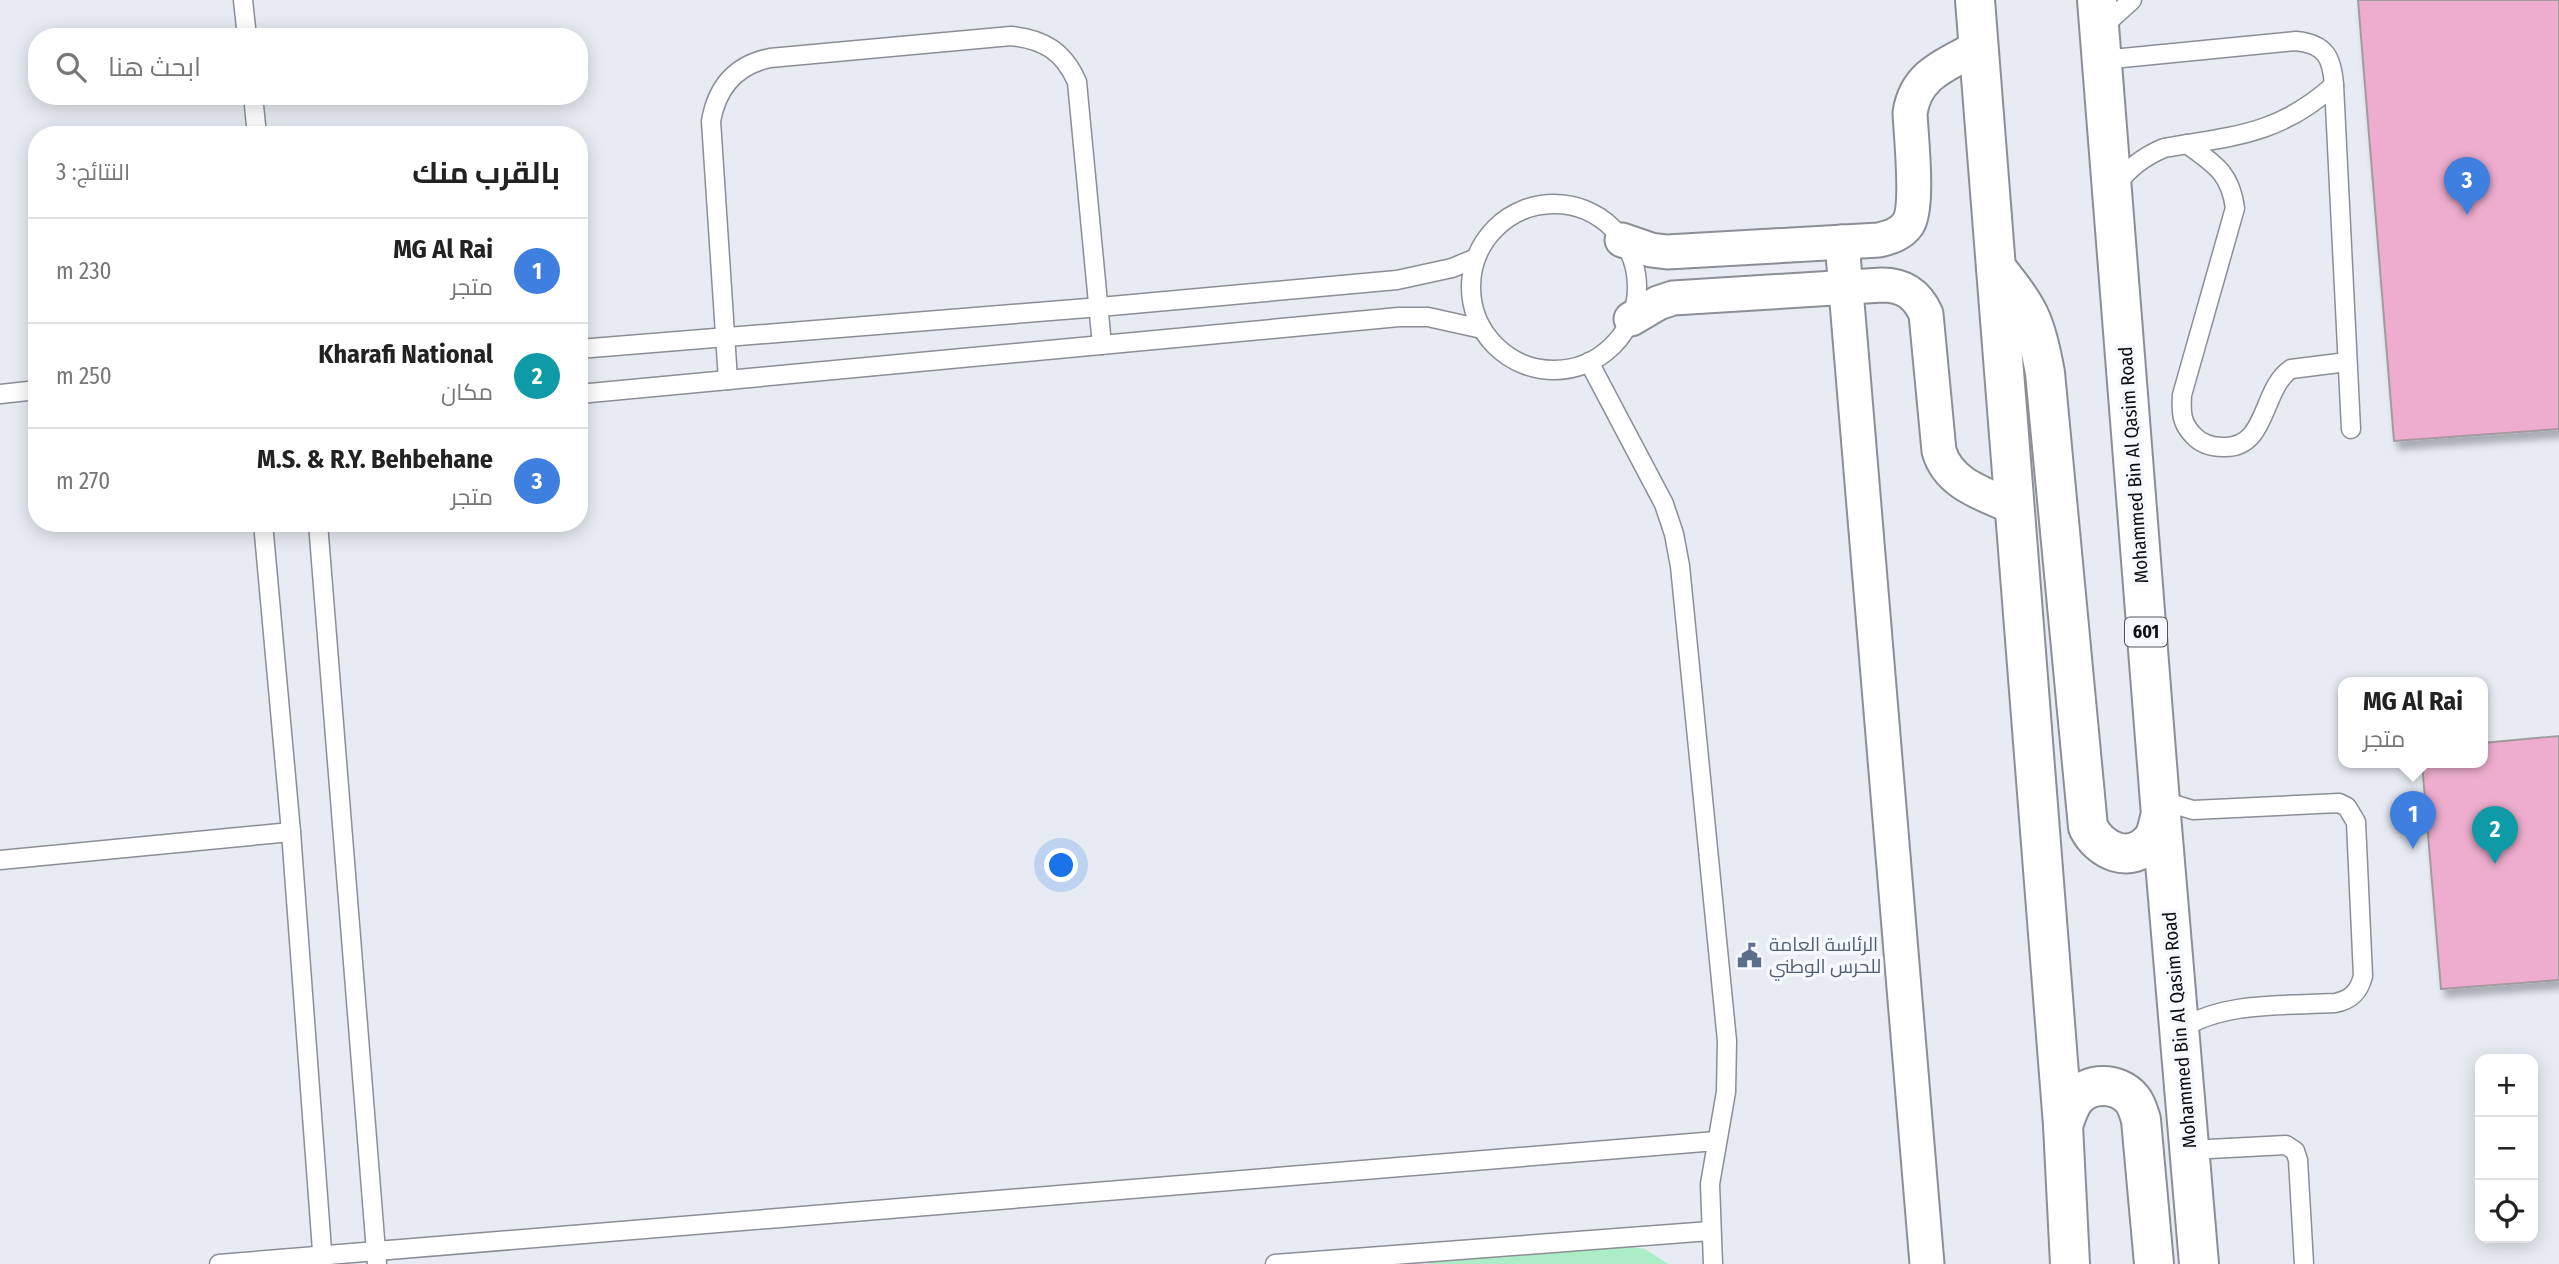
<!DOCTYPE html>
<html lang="ar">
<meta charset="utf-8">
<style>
:root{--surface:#fff;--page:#f6f6f6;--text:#222;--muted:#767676;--line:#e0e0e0;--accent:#585ad2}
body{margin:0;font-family:"Fira Sans Condensed",Cairo,sans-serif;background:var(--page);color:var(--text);direction:rtl}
.controls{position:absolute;right:21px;bottom:21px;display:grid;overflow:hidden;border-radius:14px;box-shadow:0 4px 18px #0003}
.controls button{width:63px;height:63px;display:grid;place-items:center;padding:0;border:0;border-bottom:2px solid var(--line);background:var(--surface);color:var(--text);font:35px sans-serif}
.you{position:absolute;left:1062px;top:866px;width:24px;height:24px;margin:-18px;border:5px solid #fff;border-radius:50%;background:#1a73e8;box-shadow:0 0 0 10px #1a73e833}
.badge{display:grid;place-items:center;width:46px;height:46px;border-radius:50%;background:var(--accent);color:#fff;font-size:23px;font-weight:700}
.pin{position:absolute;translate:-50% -58px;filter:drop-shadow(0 2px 4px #0008)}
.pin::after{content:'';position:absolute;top:37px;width:24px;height:21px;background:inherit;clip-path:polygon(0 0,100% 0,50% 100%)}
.popup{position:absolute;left:2338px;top:677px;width:150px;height:91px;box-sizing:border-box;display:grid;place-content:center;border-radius:14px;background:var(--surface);filter:drop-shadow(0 2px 5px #0005);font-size:23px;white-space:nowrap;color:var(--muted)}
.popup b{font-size:26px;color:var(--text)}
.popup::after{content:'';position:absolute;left:50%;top:100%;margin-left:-14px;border:14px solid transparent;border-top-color:var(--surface)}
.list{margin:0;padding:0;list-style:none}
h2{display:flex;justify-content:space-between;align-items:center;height:91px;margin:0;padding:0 28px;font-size:30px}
h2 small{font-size:23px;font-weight:400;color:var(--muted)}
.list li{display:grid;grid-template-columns:46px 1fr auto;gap:21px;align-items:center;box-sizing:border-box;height:105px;padding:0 28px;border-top:2px solid var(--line)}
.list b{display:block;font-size:26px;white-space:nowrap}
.list p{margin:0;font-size:23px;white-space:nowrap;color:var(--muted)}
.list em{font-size:23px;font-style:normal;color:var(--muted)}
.icon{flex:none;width:38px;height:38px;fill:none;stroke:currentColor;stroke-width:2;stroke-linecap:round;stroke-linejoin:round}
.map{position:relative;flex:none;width:2559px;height:1264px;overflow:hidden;direction:ltr}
.search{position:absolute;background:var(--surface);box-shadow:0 4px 18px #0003;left:28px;top:28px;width:560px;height:77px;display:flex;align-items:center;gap:18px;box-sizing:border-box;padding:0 24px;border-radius:28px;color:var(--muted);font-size:26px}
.panel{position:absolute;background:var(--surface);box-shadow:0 4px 18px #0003;left:28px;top:126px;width:560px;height:406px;border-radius:28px;direction:rtl}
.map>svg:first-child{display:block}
</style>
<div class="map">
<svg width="2559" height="1264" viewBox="0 0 2559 1264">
<defs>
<filter id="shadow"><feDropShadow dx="4.5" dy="8" stdDeviation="3.5" flood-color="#0004"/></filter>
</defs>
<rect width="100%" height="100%" fill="#e7ebf3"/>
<!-- green -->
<polygon fill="#acedc7" points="1625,1246 1645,1249 1668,1264 1427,1264 1433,1258"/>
<!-- building -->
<g fill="#eeadce" stroke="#a39a9e" stroke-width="2" filter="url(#shadow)">
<polygon points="2358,0 2559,0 2559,429 2394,441"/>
<polygon points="2559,736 2559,980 2441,989 2422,763 2483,763 2483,743"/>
</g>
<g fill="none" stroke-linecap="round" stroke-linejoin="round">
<defs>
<g id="lane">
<polyline points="243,0 247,37"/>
<polyline points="2100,29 2132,0"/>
<path d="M2102,60L2296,41C2326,44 2332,58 2334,85L2351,429"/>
<polyline points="253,96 257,135"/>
<path d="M2187,144C2214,164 2230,172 2235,208L2182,395C2181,411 2181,423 2193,435C2201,444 2211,447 2223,447C2268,449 2261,389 2291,369L2347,362"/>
<path d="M2115,186C2129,168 2143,157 2164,148C2233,136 2279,135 2334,85"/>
<circle cx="1554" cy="287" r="83"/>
<polyline points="579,349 1100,307 1397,280 1452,268 1476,258"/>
<polyline points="1589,362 1664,504 1674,534 1680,566 1727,1041 1726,1092 1710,1184 1713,1264"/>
<path d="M728,380L711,121C717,87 736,65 770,58L1011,36C1044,39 1064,52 1077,82L1102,345"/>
<polyline points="0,394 37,390"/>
<polyline points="579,394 1399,317 1428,317 1482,329"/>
<polyline points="263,523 291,832 323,1264"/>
<polyline points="318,523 377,1264"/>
<path d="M2160,800L2193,810L2339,803L2347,807L2356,822L2363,976C2359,992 2351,1000 2335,1003C2284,1006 2224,1001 2179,1030"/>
<polyline points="0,860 291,832"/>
<polyline points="2190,1150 2286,1145 2295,1151 2298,1160 2304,1264"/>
<polyline points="219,1264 1716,1141"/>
<polyline points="1275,1264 1710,1231"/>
</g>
<g id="street">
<path d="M1622,240L1651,250L1667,252L1879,240C1891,237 1901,234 1908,224C1919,207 1911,136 1910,113C1916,73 1947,65 1978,47"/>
<polyline points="1842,242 1927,1264"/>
<path d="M1631,319L1658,303L1673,298L1882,285C1904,285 1917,294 1926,314L1939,451C1949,485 1985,494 2015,508"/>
</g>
<g id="primary">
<polyline points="1975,0 2063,1125 2070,1264"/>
<polyline points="2097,0 2161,815 2199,1264"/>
<path d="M1996,268C2029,308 2036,322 2045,373L2088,827C2100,851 2130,865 2151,841C2157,835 2158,823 2161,815"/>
<path d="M2063,1125C2066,1117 2069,1107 2074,1100C2088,1081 2118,1082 2132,1099C2137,1105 2139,1113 2141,1120L2154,1264"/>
</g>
</defs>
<!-- lane casing -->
<use href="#lane" stroke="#8c8e96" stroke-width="21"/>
<!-- street casing -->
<use href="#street" stroke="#8c8e96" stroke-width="37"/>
<!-- primary casing -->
<use href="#primary" stroke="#8c8e96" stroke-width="42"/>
<!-- lane -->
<use href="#lane" stroke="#fff" stroke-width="18"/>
<!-- street -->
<use href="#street" stroke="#fff" stroke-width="33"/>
<!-- primary -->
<use href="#primary" stroke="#fff" stroke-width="38"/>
</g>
<!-- icons -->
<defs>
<symbol id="civic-bare" viewBox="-9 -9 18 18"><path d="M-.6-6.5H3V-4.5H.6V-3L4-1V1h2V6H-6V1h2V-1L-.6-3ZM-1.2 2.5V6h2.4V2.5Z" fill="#5c6f8a" stroke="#f5f8fe" stroke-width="2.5" paint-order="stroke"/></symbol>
</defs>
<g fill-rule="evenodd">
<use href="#civic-bare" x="1732" y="938" width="35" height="35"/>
</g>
<g text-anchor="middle" stroke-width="7" stroke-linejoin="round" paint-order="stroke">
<!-- shield labels -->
<rect fill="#f5f8fe" stroke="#535457" stroke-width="2" x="2125" y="617.5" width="42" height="29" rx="5"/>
<g font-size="18" font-weight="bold" fill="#0d0d10">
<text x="2146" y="638">601</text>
</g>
<!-- street labels -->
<g font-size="19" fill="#0d0d10" stroke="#f5f8fe">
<text transform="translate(2133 465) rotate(-94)" y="7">Mohammed Bin Al Qasim Road</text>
<text transform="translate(2179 1030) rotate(-95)" y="7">Mohammed Bin Al Qasim Road</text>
</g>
<!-- service labels -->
<g font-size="19" fill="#4e5e75" stroke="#f5f8fe" text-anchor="start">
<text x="1769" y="951">الرئاسة العامة<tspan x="1769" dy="22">للحرس الوطني</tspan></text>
</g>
</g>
</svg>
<div class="controls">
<button>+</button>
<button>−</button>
<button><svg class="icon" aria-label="locate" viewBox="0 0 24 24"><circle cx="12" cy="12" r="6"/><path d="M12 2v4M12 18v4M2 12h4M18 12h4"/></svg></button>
</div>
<div class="you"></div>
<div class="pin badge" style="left:2413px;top:849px;background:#3f7fe0">1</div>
<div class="popup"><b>MG Al Rai</b>متجر</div>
<div class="pin badge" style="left:2495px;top:864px;background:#0f9aa8">2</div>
<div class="pin badge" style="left:2467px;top:215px;background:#3f7fe0">3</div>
<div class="search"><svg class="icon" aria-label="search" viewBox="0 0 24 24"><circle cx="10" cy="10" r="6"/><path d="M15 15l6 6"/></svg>ابحث هنا</div>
<section class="panel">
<h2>بالقرب منك<small>النتائج: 3</small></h2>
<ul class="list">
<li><span class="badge" style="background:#3f7fe0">1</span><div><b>MG Al Rai</b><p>متجر</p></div><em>230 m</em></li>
<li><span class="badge" style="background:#0f9aa8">2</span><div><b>Kharafi National</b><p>مكان</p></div><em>250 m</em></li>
<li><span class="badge" style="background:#3f7fe0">3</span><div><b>M.S. &amp; R.Y. Behbehane</b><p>متجر</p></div><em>270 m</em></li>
</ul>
</section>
</div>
